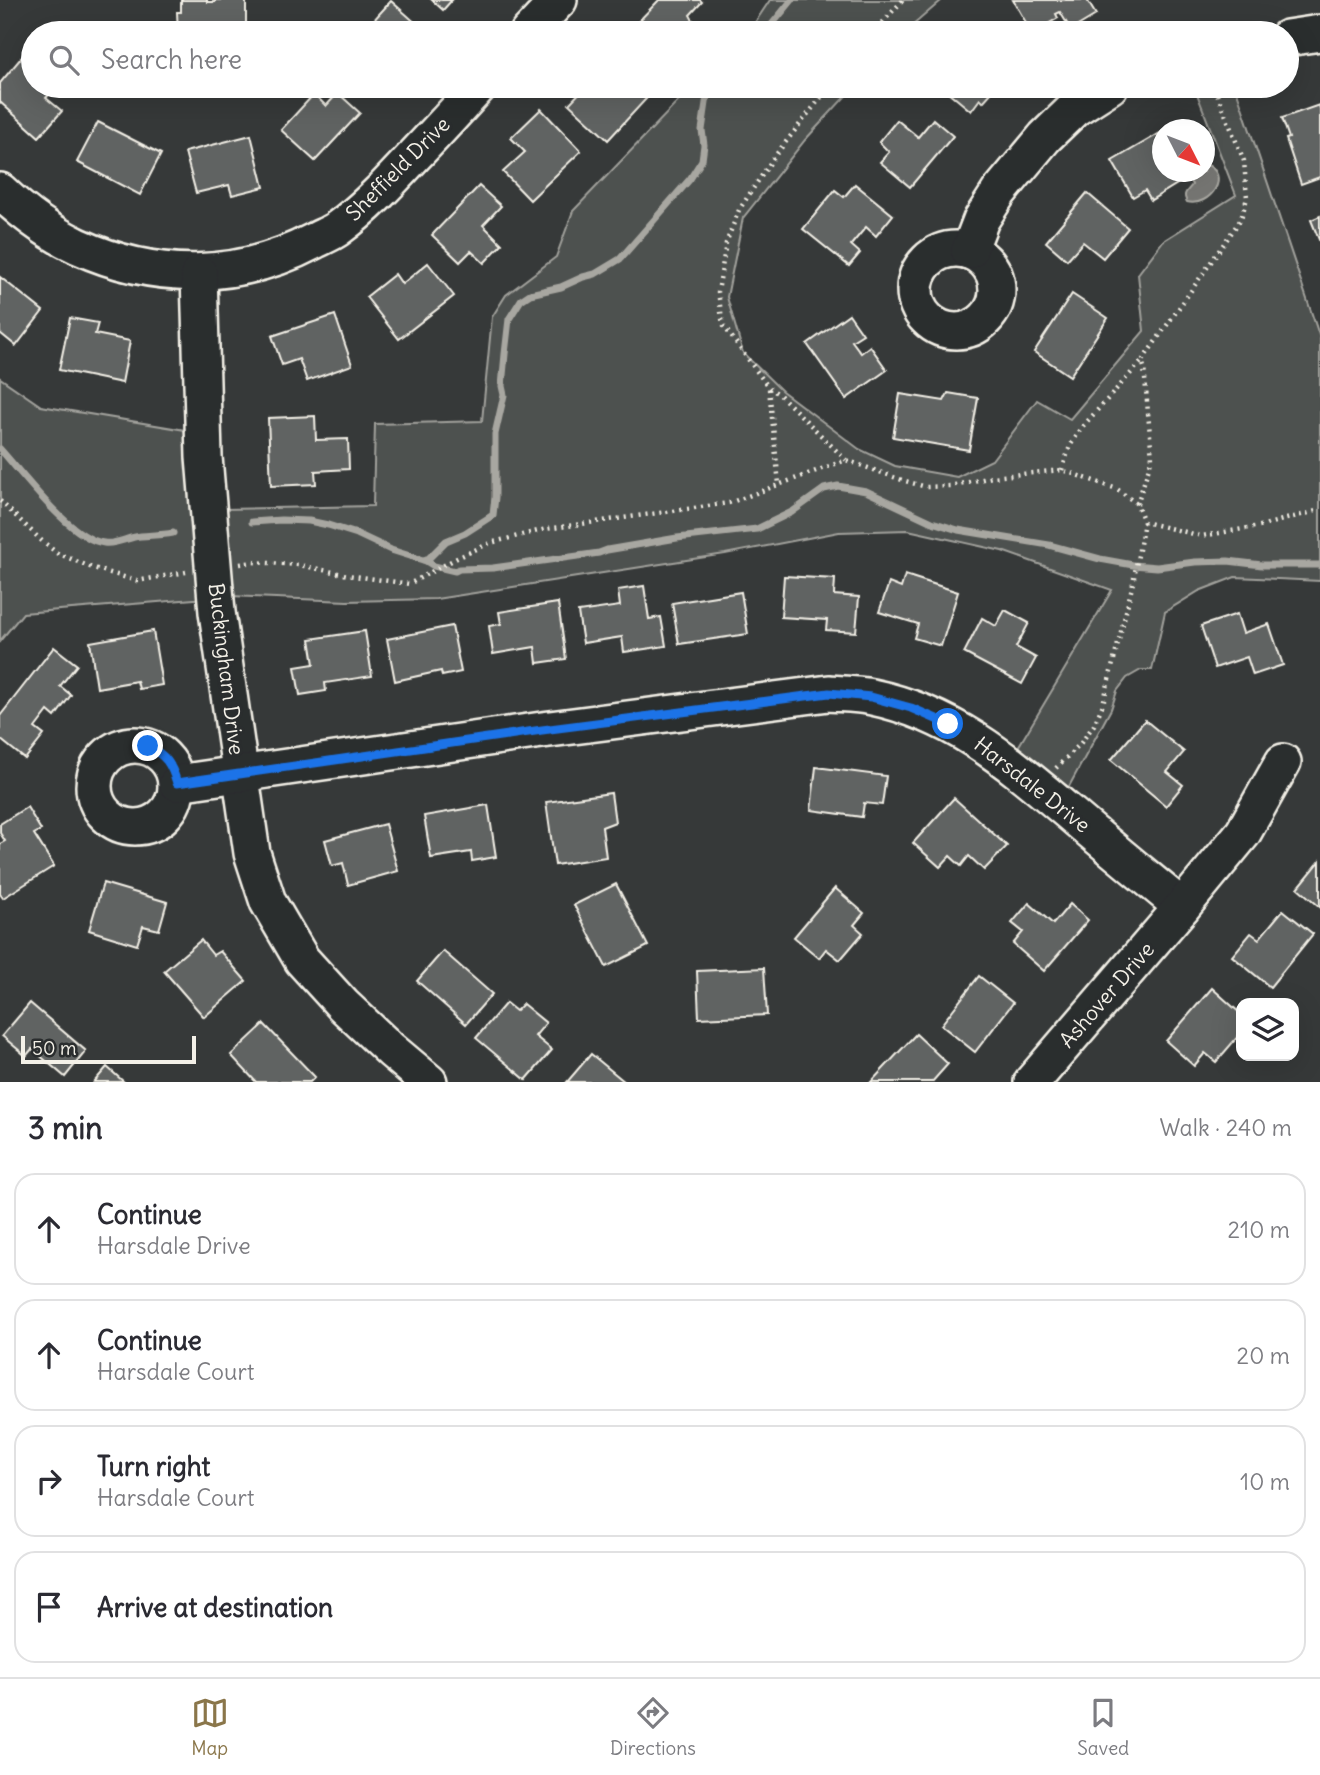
<!DOCTYPE html>
<meta charset="utf-8">
<style>
:root{--surface:#fff;--page:#f7f7f7;--text:#2b2b33;--muted:#7c7c81;--line:#e1e1e2;--accent:#8a764a}
body{margin:0;font-family:Delius,sans-serif;background:var(--page);color:var(--text)}
.controls{position:absolute;right:21px;bottom:21px;display:grid;overflow:hidden;border-radius:14px;box-shadow:0 7px 28px #0002}
.controls button{width:63px;height:63px;display:grid;place-items:center;padding:0;border:0;border-bottom:2px solid var(--line);background:var(--surface);color:var(--text);font:35px sans-serif}
.compass{position:absolute;left:1152px;top:119px;width:63px;height:63px;border-radius:50%;background:var(--surface);box-shadow:0 7px 28px #0002;rotate:132deg}
.scale{position:absolute;left:21px;bottom:18px;width:175px;box-sizing:border-box;padding-left:7px;border:4px solid #f4f1e8;border-top:0;font-size:19px;line-height:24px;white-space:nowrap;color:#f4f1e8;-webkit-text-stroke:5px #2a2d2e;paint-order:stroke}
.stop{position:absolute;width:21px;height:21px;margin:-16px;border:5px solid #1a73e8;border-radius:50%;background:#fff}
.stop.end{background:#1a73e8;border-color:#fff;box-shadow:0 2px 7px #0008}
.list{margin:0;padding:0;list-style:none}
h2{display:flex;justify-content:space-between;align-items:center;height:91px;margin:0;padding:0 28px;font-size:30px}
h2 small{font-size:23px;font-weight:400;color:var(--muted)}
.list li{display:grid;grid-template-columns:46px 1fr auto;gap:21px;align-items:center;box-sizing:border-box;height:112px;margin:0 14px 14px;padding:0 14px;border:2px solid var(--line);border-radius:21px}
.list b{display:block;font-size:26px;white-space:nowrap}
.list p{margin:0;font-size:23px;white-space:nowrap;color:var(--muted)}
.list em{font-size:23px;font-style:normal;color:var(--muted)}
.icon{flex:none;width:38px;height:38px;fill:none;stroke:currentColor;stroke-width:2;stroke-linecap:round;stroke-linejoin:round}
.map{position:relative;flex:none;width:1320px;height:1082px;overflow:hidden}
.search{position:absolute;background:var(--surface);box-shadow:0 7px 28px #0002;left:21px;right:21px;top:21px;height:77px;display:flex;align-items:center;gap:18px;box-sizing:border-box;padding:0 24px;border-radius:38px;color:var(--muted);font-size:26px}
.sheet{height:595px;background:var(--surface)}
nav{display:flex;justify-content:space-around;align-items:center;box-sizing:border-box;height:98px;border-top:2px solid var(--line);background:var(--surface);font-size:19px;color:var(--muted)}
nav a{display:grid;justify-items:center;gap:4px}
nav .on{color:var(--accent)}
.map>svg:first-child{display:block}
</style>
<div class="map">
<svg width="1320" height="1082" viewBox="0 0 1320 1082">
<rect width="100%" height="100%" fill="#363939"/>
<filter id="ink" filterUnits="userSpaceOnUse"><feTurbulence type="fractalNoise" baseFrequency=".0143" numOctaves="2"/><feDisplacementMap in="SourceGraphic" scale="14" xChannelSelector="R" yChannelSelector="G"/><feConvolveMatrix kernelMatrix="1 2 1 2 8 2 1 2 1" color-interpolation-filters="sRGB"/></filter>
<g filter="url(#ink)">
<!-- green -->
<g fill="#4e514f" stroke="#a1a19c" stroke-width="2">
<polygon points="770,0 942,0 904,33 748,33"/>
<polygon points="693,86 855,86 805,140 743,218 727,297 743,353 782,391 859,449 895,466 957,477 992,460 1037,400 1070,419 1144,331 1138,274 1163,241 1236,195 1194,86 1235,86 1320,338 1320,581 1235,577 1199,591 1165,612 1152,670 1141,670 1127,678 1117,691 1111,709 1066,792 1017,749 1112,590 1002,551 908,530 839,532 725,554 436,599 347,601 231,596 23,613 0,641 0,378 41,406 191,431 224,509 373,506 375,424 482,421 492,317 506,295 556,257 573,211"/>
</g>
<!-- water -->
<path fill="#757572" stroke="#a8a7a1" stroke-width="2" d="M1205,164C1233,174 1210,208 1187,202C1182,193 1187,192 1192,185L1186,172H1204Z"/>
<g fill="none" stroke-linecap="round" stroke-linejoin="round">
<!-- stream -->
<g stroke="#a8a7a1" stroke-width="7">
<polyline points="765,33 792,0"/>
<path d="M0,449C22,473 71,540 104,543C116,545 128,537 141,536C152,535 162,535 173,533"/>
<polyline points="252,522 281,520 309,521 328,525 357,534 391,550 426,561 434,566 455,571 459,569 493,568 599,553 607,550 677,538 757,529 792,512 824,489 838,486 866,491 932,522 958,530 1049,545 1100,559 1133,565 1157,567 1195,562 1228,561 1262,565 1320,565"/>
<polyline points="424,560 429,558 446,541 465,533 493,515 495,497 495,434 504,395 502,386 505,354 509,319 521,300 530,294 561,287 583,277 595,274 620,259 690,179 702,160 704,145 702,130 707,96 706,86"/>
</g>
</g>
<!-- building -->
<g fill="#616362" stroke="#f4f1e8" stroke-width="2">
<polygon points="181,0 207,0 207,2 215,2 215,0 246,0 246,33 178,33 177,12 181,12"/>
<polygon points="432,0 452,0 443,10"/>
<polygon points="659,0 700,0 702,2 690,15 695,24 687,33 647,33 636,24"/>
<polygon points="1013,0 1087,0 1096,15 1071,30 1060,12 1056,14 1058,18 1032,33"/>
<polygon points="391,1 427,33 362,33"/>
<polygon points="26,52 33,58 33,86 57,86 46,98 62,111 39,137 0,102 0,83"/>
<polygon points="586,86 656,86 657,87 608,140 569,104"/>
<polygon points="941,86 990,86 987,89 992,92 983,102 980,99 971,111"/>
<polygon points="338,93 360,113 315,161 281,130 314,94 326,106"/>
<polygon points="1319,105 1320,109 1320,177 1301,184 1286,139 1289,138 1282,118"/>
<polygon points="541,109 581,151 530,200 503,172 525,152 511,138"/>
<polygon points="933,119 953,136 910,187 880,162 889,152 879,142 897,120 918,137"/>
<polygon points="98,122 161,154 140,195 77,162"/>
<polygon points="1162,132 1162,172 1176,172 1182,181 1151,200 1145,190 1133,197 1112,161"/>
<polygon points="251,135 264,187 232,195 229,185 196,193 185,152"/>
<polygon points="855,184 893,215 876,236 866,227 851,245 860,253 849,266 803,229 835,190 844,197"/>
<polygon points="479,186 501,206 483,225 502,244 484,263 471,251 460,262 432,235"/>
<polygon points="1087,193 1128,228 1103,258 1083,242 1067,260 1046,242"/>
<polygon points="1320,216 1320,242 1311,220"/>
<polygon points="428,263 454,296 399,339 366,297 395,274 402,284"/>
<polygon points="0,277 43,311 16,346 0,333"/>
<polygon points="1072,294 1108,318 1070,376 1034,352"/>
<polygon points="849,314 863,334 852,341 861,353 870,346 887,370 846,399 807,344"/>
<polygon points="335,315 352,365 307,381 299,359 282,365 272,336"/>
<polygon points="70,318 98,323 95,334 130,341 122,383 59,370"/>
<polygon points="948,393 978,398 969,450 893,437 900,394 944,401"/>
<polygon points="315,416 316,440 348,439 349,469 315,471 316,484 271,486 268,418"/>
<polygon points="905,575 958,592 941,646 914,638 918,624 879,612 889,583 901,588"/>
<polygon points="784,576 835,579 834,595 859,597 856,632 826,630 827,620 781,617"/>
<polygon points="644,586 649,619 661,617 666,646 624,652 622,637 583,643 578,612 620,606 618,590"/>
<polygon points="741,592 748,634 679,644 672,603"/>
<polygon points="558,603 566,659 537,663 535,647 493,654 489,626 501,624 499,612"/>
<polygon points="1005,610 1029,623 1016,647 1036,658 1022,684 964,653 982,618 996,626"/>
<polygon points="1237,614 1243,633 1269,624 1283,665 1253,675 1247,657 1215,668 1201,626"/>
<polygon points="452,626 461,672 442,676 441,671 395,681 387,639"/>
<polygon points="153,631 162,685 139,689 137,681 97,688 90,642"/>
<polygon points="365,631 372,676 325,683 326,691 300,695 295,667 314,664 310,639"/>
<polygon points="54,647 77,665 60,686 71,695 55,717 48,711 35,728 44,735 25,759 0,739 0,716"/>
<polygon points="1145,720 1184,752 1167,772 1183,785 1166,806 1111,760"/>
<polygon points="816,767 886,776 882,805 864,803 862,817 811,810"/>
<polygon points="611,793 615,822 602,827 606,857 555,865 546,802"/>
<polygon points="954,798 1007,846 984,870 969,856 961,866 950,856 940,867 913,843"/>
<polygon points="488,805 496,857 472,861 471,852 431,858 424,816"/>
<polygon points="27,807 41,830 34,834 54,866 3,898 0,894 0,844 5,841 0,833 0,824"/>
<polygon points="385,824 398,871 348,885 343,863 332,866 325,840"/>
<polygon points="1320,861 1320,907 1298,888"/>
<polygon points="103,883 167,902 159,930 143,926 137,945 89,930"/>
<polygon points="616,884 648,946 606,967 574,905"/>
<polygon points="835,888 864,913 854,925 863,933 840,960 826,949 819,958 794,937"/>
<polygon points="1029,903 1053,924 1070,904 1088,920 1044,971 1013,944 1023,932 1012,923"/>
<polygon points="1283,910 1313,934 1270,987 1232,956 1251,933 1259,939"/>
<polygon points="201,940 213,955 220,951 246,981 204,1017 164,971"/>
<polygon points="443,951 492,994 466,1024 417,981"/>
<polygon points="764,968 767,1015 699,1018 697,971"/>
<polygon points="979,976 1013,1003 975,1052 941,1025"/>
<polygon points="1212,988 1241,1014 1241,1033 1216,1062 1205,1053 1194,1066 1166,1041"/>
<polygon points="30,1003 86,1051 65,1077 32,1049 26,1056 2,1036"/>
<polygon points="506,1003 516,1011 523,1004 546,1023 535,1036 552,1050 526,1080 476,1038"/>
<polygon points="264,1024 315,1077 310,1082 256,1082 231,1055"/>
<polygon points="916,1034 948,1064 932,1082 871,1082"/>
<polygon points="591,1054 625,1082 567,1082"/>
<polygon points="107,1067 124,1082 94,1082"/>
</g>
<g fill="none" stroke-linecap="round" stroke-linejoin="round">
<defs>
<g id="minor">
<polyline points="528,33 559,0"/>
<polyline points="1287,38 1320,33"/>
<path d="M0,191C22,212 50,233 78,246C155,281 238,281 314,241C321,237 330,234 337,229C366,208 390,182 414,156C436,133 458,109 479,86"/>
<circle cx="956" cy="290" r="41"/>
<polyline points="969,251 981,220 999,192 1045,137 1074,109 1110,86"/>
<polyline points="199,273 204,457 217,612 252,853 268,902 302,960 343,1005 391,1050 429,1082"/>
<circle cx="135" cy="786" r="41"/>
<path d="M177,783L542,730L829,693C843,694 858,694 872,697C954,714 1009,762 1072,815C1108,846 1145,876 1182,907"/>
<polyline points="1032,1082 1182,907 1243,833 1283,762"/>
</g>
</defs>
<!-- minor casing -->
<use href="#minor" stroke="#f4f1e8" stroke-width="40"/>
<!-- path -->
<g stroke="#f4f1e8" stroke-width="4.5" stroke-dasharray="2 5" stroke-linecap="butt">
<polyline points="873,33 903,0"/>
<polyline points="830,86 774,157 739,210 726,243 718,292 723,325 769,388 779,394 846,460"/>
<polyline points="769,389 779,484"/>
<polyline points="1062,470 1070,446 1083,426 1142,361"/>
<polyline points="0,501 42,541 57,553 90,567 137,581 186,572"/>
<polyline points="1137,504 1152,458 1144,367 1142,361 1241,219 1247,198 1244,161 1214,86"/>
<polyline points="240,564 253,562 299,565 348,575 409,584 457,558 490,543 546,529 729,503 846,460 902,480 926,487 950,486 992,477 1062,470 1117,489 1137,504 1144,522 1202,536 1260,526 1320,510"/>
<polyline points="1056,768 1080,744 1094,725 1103,704 1133,583 1144,522"/>
</g>
<!-- minor -->
<use href="#minor" stroke="#2a2d2e" stroke-width="35"/>
</g>
</g>
<g fill="none" stroke-linecap="round" stroke-linejoin="round" filter="url(#ink)">
<!-- route -->
<path stroke="#1a73e8" stroke-width="9" d="M148,746C166,756 171,763 177,783L542,730L829,693L871,697L911,708L948,724"/>
</g>
<g text-anchor="middle" stroke-width="6" stroke-linejoin="round" paint-order="stroke">
<!-- street labels -->
<g font-size="21" fill="#f4f1e8" stroke="#2a2d2e">
<text transform="translate(398 169) rotate(-45)" y="7">Sheffield Drive</text>
<text transform="translate(226 669) rotate(83)" y="7">Buckingham Drive</text>
<text transform="translate(1032 785) rotate(38)" y="7">Harsdale Drive</text>
<text transform="translate(1107 995) rotate(-49)" y="7">Ashover Drive</text>
</g>
</g>
</svg>
<div class="controls">
<button><svg class="icon" aria-label="layers" viewBox="0 0 24 24"><path d="M12 4l9 5-9 5-9-5zM3 14l9 5 9-5"/></svg></button>
</div>
<svg class="compass" viewBox="-18 -18 36 36"><path d="M0-13l5 13h-10z" fill="#e53935"/><path d="M0 13l5-13h-10z" fill="#7c7c81"/></svg>
<div class="scale">50 m</div>
<div class="stop" style="left:948px;top:724px"></div>
<div class="stop end" style="left:148px;top:746px"></div>
<div class="search"><svg class="icon" aria-label="search" viewBox="0 0 24 24"><circle cx="10" cy="10" r="6"/><path d="M15 15l6 6"/></svg>Search here</div>
</div>
<section class="sheet">
<h2>3 min<small>Walk · 240 m</small></h2>
<ul class="list">
<li><svg class="icon" aria-label="ahead" viewBox="0 0 24 24"><path d="M12 20V5M6 11l6-6 6 6"/></svg><div><b>Continue</b><p>Harsdale Drive</p></div><em>210 m</em></li>
<li><svg class="icon" aria-label="ahead" viewBox="0 0 24 24"><path d="M12 20V5M6 11l6-6 6 6"/></svg><div><b>Continue</b><p>Harsdale Court</p></div><em>20 m</em></li>
<li><svg class="icon" aria-label="right" viewBox="0 0 24 24"><path d="M7 20v-9h11M14 6l5 5-5 5"/></svg><div><b>Turn right</b><p>Harsdale Court</p></div><em>10 m</em></li>
<li><svg class="icon" aria-label="arrive" viewBox="0 0 24 24"><path d="M6 21V4h12l-3 4 3 4H6"/></svg><div><b>Arrive at destination</b></div></li>
</ul>
</section>
<nav>
<a class="on"><svg class="icon" aria-label="map" viewBox="0 0 24 24"><path d="M3 6l6-2 6 2 6-2v14l-6 2-6-2-6 2zM9 4v14M15 6v14"/></svg>Map</a>
<a><svg class="icon" aria-label="directions" viewBox="0 0 24 24"><path d="M12 3l9 9-9 9-9-9zM9 14v-3h6M13 9l2 2-2 2"/></svg>Directions</a>
<a><svg class="icon" aria-label="saved" viewBox="0 0 24 24"><path d="M7 4h10v16l-5-4-5 4z"/></svg>Saved</a>
</nav>
